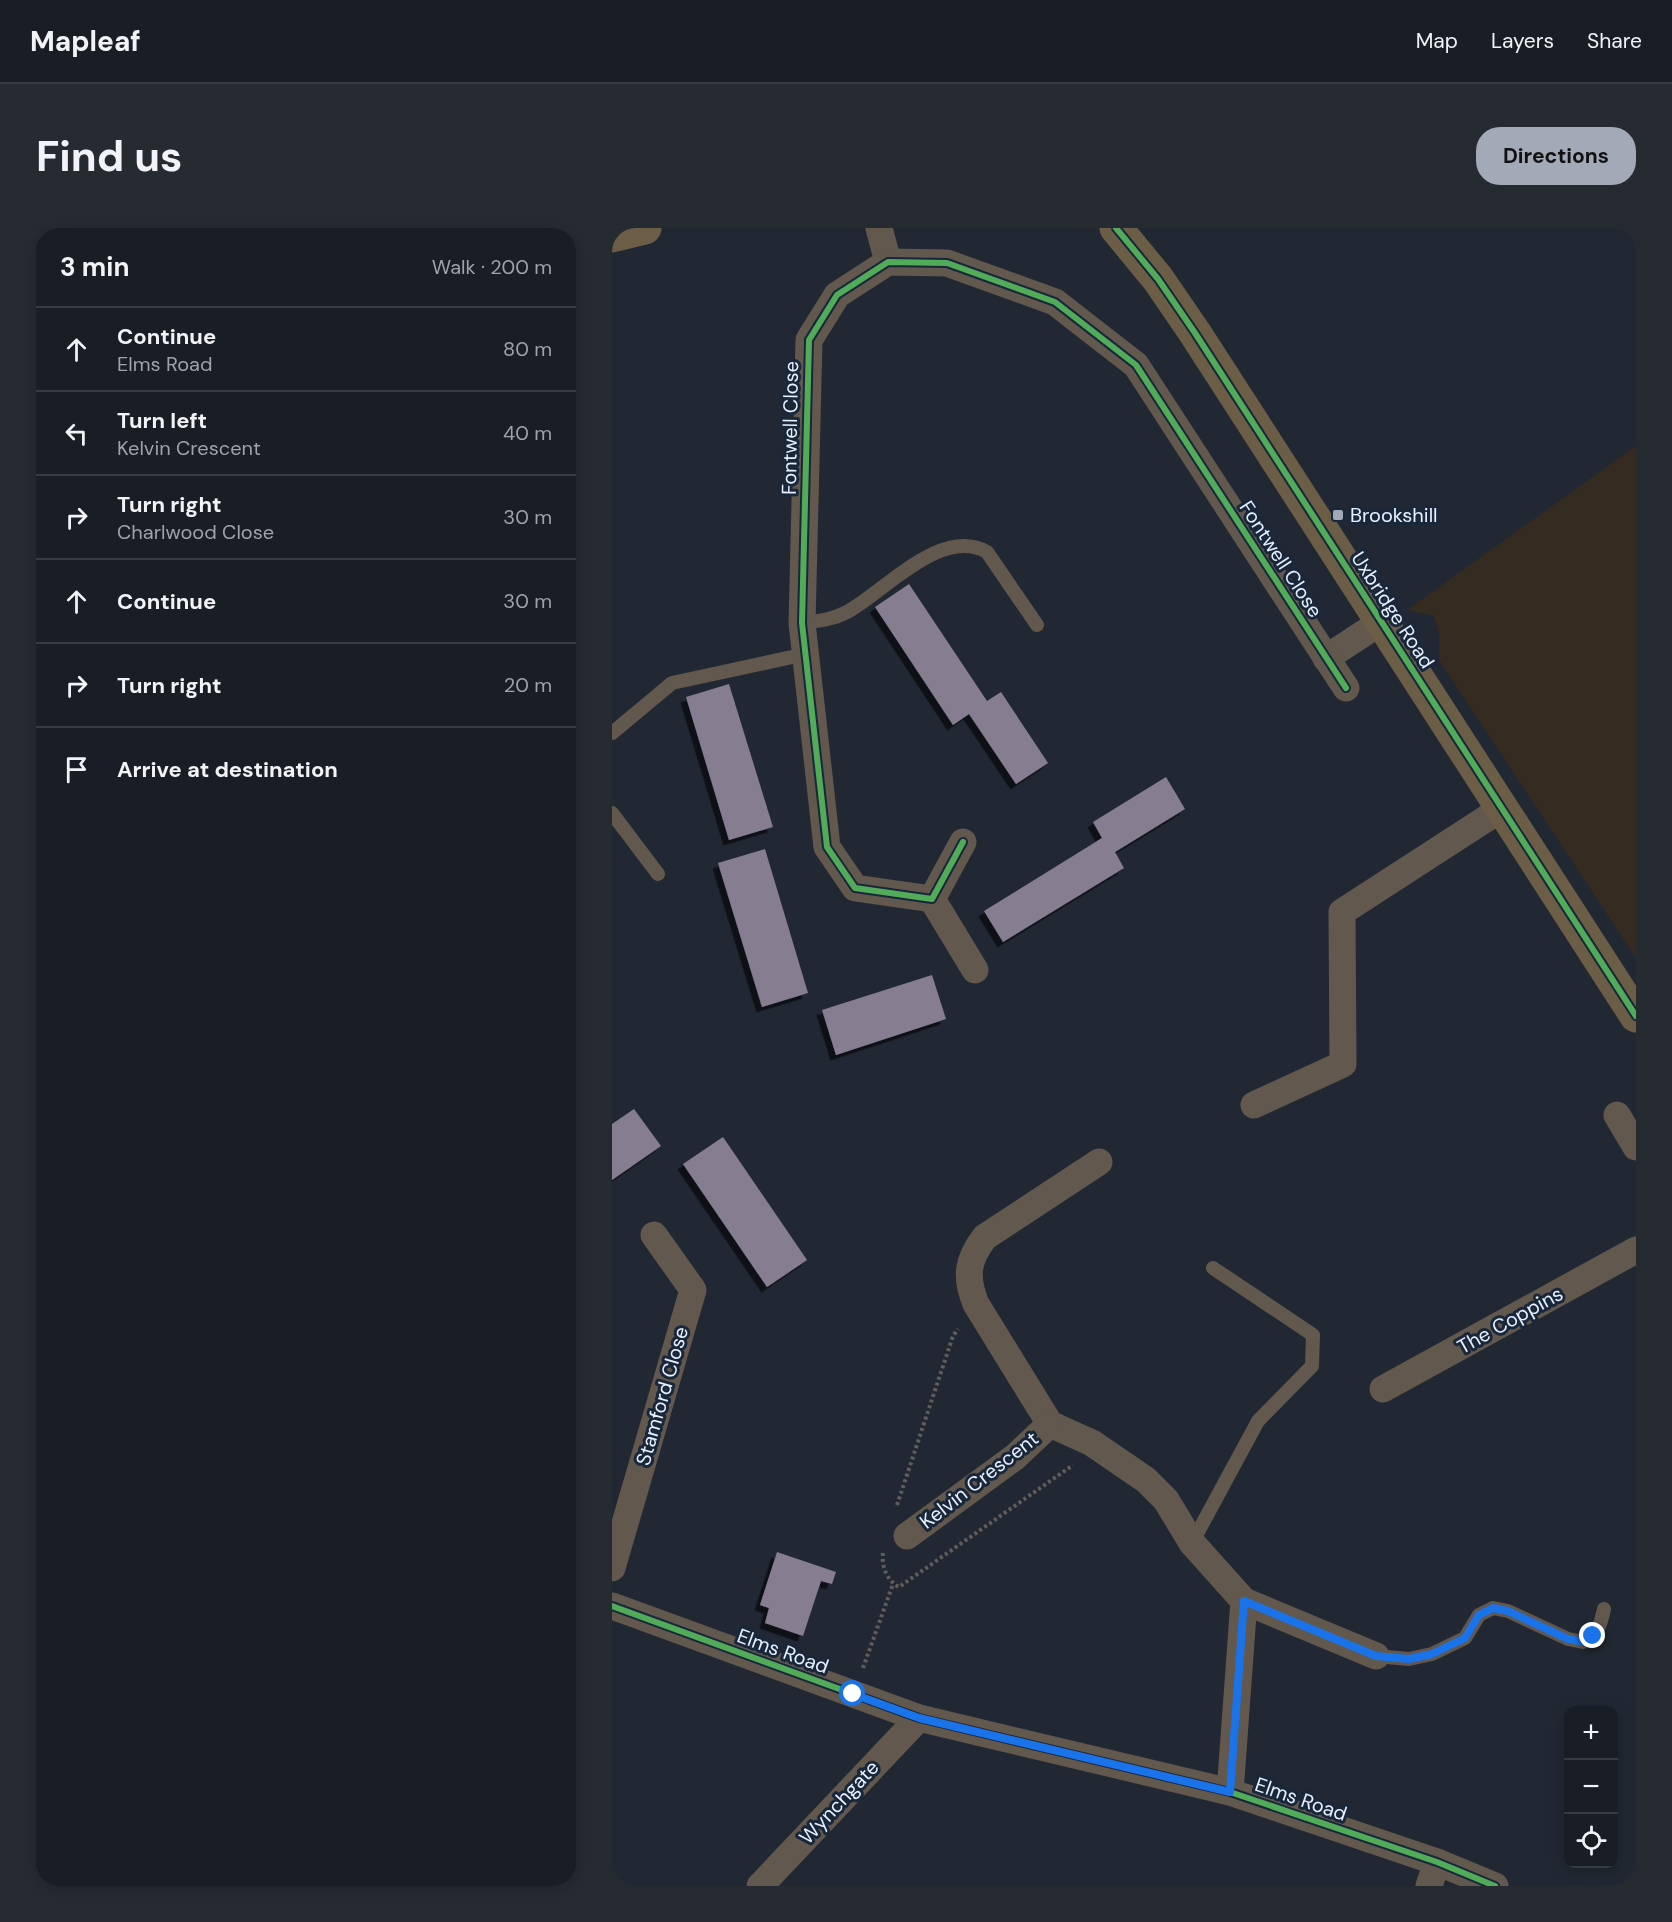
<!DOCTYPE html>
<meta charset="utf-8">
<style>
:root{--surface:#191e26;--page:#262b32;--text:#f1f3f6;--muted:#9fa2a7;--line:#373c43;--accent:#a2aab7}
body{margin:0;font-family:"DM Sans",sans-serif;background:var(--page);color:var(--text)}
.controls{position:absolute;right:18px;bottom:18px;display:grid;overflow:hidden;border-radius:12px;box-shadow:0 3px 15px #0003}
.controls button{width:54px;height:54px;display:grid;place-items:center;padding:0;border:0;border-bottom:2px solid var(--line);background:var(--surface);color:var(--text);font:30px sans-serif}
.stop{position:absolute;width:18px;height:18px;margin:-14px;border:4px solid #1a73e8;border-radius:50%;background:#fff}
.stop.end{background:#1a73e8;border-color:#fff;box-shadow:0 2px 6px #0008}
.list{margin:0;padding:0;list-style:none}
h2{display:flex;justify-content:space-between;align-items:center;height:78px;margin:0;padding:0 24px;font-size:26px}
h2 small{font-size:20px;font-weight:400;color:var(--muted)}
.list li{display:grid;grid-template-columns:39px 1fr auto;gap:18px;align-items:center;box-sizing:border-box;height:84px;padding:0 24px;border-top:2px solid var(--line)}
.list b{display:block;font-size:22px;white-space:nowrap}
.list p{margin:0;font-size:20px;white-space:nowrap;color:var(--muted)}
.list em{font-size:20px;font-style:normal;color:var(--muted)}
.icon{flex:none;width:33px;height:33px;fill:none;stroke:currentColor;stroke-width:2;stroke-linecap:round;stroke-linejoin:round}
.map{position:relative;flex:none;width:1024px;height:1658px;overflow:hidden;border-radius:24px}
header{display:flex;align-items:center;gap:36px;box-sizing:border-box;height:84px;padding:0 30px;background:var(--surface);border-bottom:2px solid var(--line)}
header strong{font-size:28px}
nav{display:flex;gap:33px;margin-inline-start:auto;font-size:21px}
.intro{display:flex;align-items:center;justify-content:space-between;box-sizing:border-box;height:144px;padding:0 36px}
h1{margin:0;font-size:42px}
.button{padding:15px 27px;border-radius:24px;background:var(--accent);color:#111;font-size:21px;font-weight:700}
main{display:flex;gap:36px;padding:0 36px}
aside{flex:1;background:var(--surface);border-radius:24px;box-shadow:0 3px 15px #0003}
.map>svg:first-child{display:block}
</style>
<header>
<strong>Mapleaf</strong>
<nav><a>Map</a><a>Layers</a><a>Share</a></nav>
</header>
<div class="intro"><h1>Find us</h1><a class="button">Directions</a></div>
<main>
<aside>
<h2>3 min<small>Walk · 200 m</small></h2>
<ul class="list">
<li><svg class="icon" aria-label="ahead" viewBox="0 0 24 24"><path d="M12 20V5M6 11l6-6 6 6"/></svg><div><b>Continue</b><p>Elms Road</p></div><em>80 m</em></li>
<li><svg class="icon" aria-label="left" viewBox="0 0 24 24"><path d="M17 20v-9H6M10 6l-5 5 5 5"/></svg><div><b>Turn left</b><p>Kelvin Crescent</p></div><em>40 m</em></li>
<li><svg class="icon" aria-label="right" viewBox="0 0 24 24"><path d="M7 20v-9h11M14 6l5 5-5 5"/></svg><div><b>Turn right</b><p>Charlwood Close</p></div><em>30 m</em></li>
<li><svg class="icon" aria-label="ahead" viewBox="0 0 24 24"><path d="M12 20V5M6 11l6-6 6 6"/></svg><div><b>Continue</b></div><em>30 m</em></li>
<li><svg class="icon" aria-label="right" viewBox="0 0 24 24"><path d="M7 20v-9h11M14 6l5 5-5 5"/></svg><div><b>Turn right</b></div><em>20 m</em></li>
<li><svg class="icon" aria-label="arrive" viewBox="0 0 24 24"><path d="M6 21V4h12l-3 4 3 4H6"/></svg><div><b>Arrive at destination</b></div></li>
</ul>
</aside>
<div class="map">
<svg width="1024" height="1658" viewBox="0 0 1024 1658">
<defs>
<filter id="shadow"><feDropShadow dx="-5.5" dy="5.5" stdDeviation="0" flood-color="#0009"/></filter>
</defs>
<rect width="100%" height="100%" fill="#212833"/>
<!-- education -->
<polygon fill="#352b20" points="1024,218 1024,730 827,432 827,406 822,388 795,382"/>
<!-- building -->
<g fill="#867e90" filter="url(#shadow)">
<polygon points="297,356 375,473 389,464 436,535 404,556 357,486 341,497 263,379"/>
<polygon points="117,456 161,599 117,612 74,469"/>
<polygon points="554,549 573,581 503,624 512,640 391,714 372,683 490,610 481,594"/>
<polygon points="153,621 196,765 150,779 106,635"/>
<polygon points="320,747 334,791 224,827 210,782"/>
<polygon points="22,881 49,918 0,952 0,896"/>
<polygon points="111,909 195,1032 155,1059 71,936"/>
<polygon points="165,1324 224,1344 220,1356 209,1353 191,1408 153,1395 157,1380 148,1377"/>
</g>
<g fill="none" stroke-linecap="round" stroke-linejoin="round">
<!-- path -->
<g stroke="#615d58" stroke-width="4" stroke-dasharray="3 3" stroke-linecap="butt">
<polyline points="285,1277 341,1108 346,1101"/>
<path d="M271,1325C269,1337 275,1353 287,1359L461,1237"/>
<polyline points="251,1440 281,1356"/>
</g>
<!-- lane -->
<g stroke="#62584d" stroke-width="14">
<path d="M190,395C206,393 220,392 235,384C272,364 329,298 375,324L425,397"/>
<polyline points="0,505 60,455 194,426"/>
<polyline points="0,585 46,646"/>
<polyline points="580,1315 646,1193 700,1138 701,1107 601,1040"/>
<path d="M764,1428L797,1431L820,1426L853,1410L867,1387L881,1380L896,1383L956,1411L971,1414C987,1404 988,1399 992,1381"/>
</g>
<!-- street -->
<g stroke="#62584d" stroke-width="27">
<polyline points="267,0 276,34"/>
<polyline points="714,430 769,394"/>
<polyline points="351,614 320,671 243,660 215,619 190,395 197,112 225,67 276,34 335,35 443,74 524,137 734,460"/>
<polyline points="320,671 363,742"/>
<polyline points="642,877 731,836 730,684 889,581"/>
<polyline points="1005,887 1024,919"/>
<path d="M487,934L373,1009C355,1032 353,1049 364,1076L438,1196L480,1215L534,1252L554,1272L580,1315L632,1373L618,1564"/>
<polyline points="771,1161 1024,1022"/>
<polyline points="295,1308 403,1229 438,1196"/>
<polyline points="0,1340 81,1062 42,1007"/>
<polyline points="632,1373 764,1428"/>
<polyline points="0,1378 307,1490 618,1564 825,1634 883,1658"/>
<polyline points="148,1658 307,1490"/>
<polyline points="817,1658 825,1634"/>
</g>
<!-- primary -->
<g stroke="#6c5d47" stroke-width="33">
<polyline points="504,0 546,51 583,105 1024,788"/>
<polyline points="0,8 33,0"/>
</g>
<defs>
<g id="cycleway">
<polyline points="504,0 546,51 583,105 1024,788"/>
<polyline points="351,614 320,671 243,660 215,619 190,395 197,112 225,67 276,34 335,35 443,74 524,137 734,460"/>
<polyline points="0,1378 307,1490 618,1564 825,1634 883,1658"/>
</g>
</defs>
<!-- cycleway casing -->
<use href="#cycleway" stroke="#19273b" stroke-width="10"/>
<!-- cycleway -->
<use href="#cycleway" stroke="#51ab58" stroke-width="6"/>
</g>
<g fill="none" stroke-linecap="round" stroke-linejoin="round">
<!-- route -->
<polyline stroke="#1a73e8" stroke-width="8" points="241,1466 307,1490 618,1564 632,1373 764,1428 797,1431 820,1426 853,1410 867,1387 881,1380 896,1383 956,1411 972,1414 981,1408"/>
</g>
<!-- markers -->
<rect fill="#a2aab7" stroke="#19273b" stroke-width="2" x="720" y="281" width="12" height="12" rx="3"/>
<g text-anchor="middle" stroke-width="6" stroke-linejoin="round" paint-order="stroke">
<!-- street labels -->
<g font-size="20" fill="#e7f0fe" stroke="#19273b">
<text transform="translate(178 200) rotate(-89)" y="7">Fontwell Close</text>
<text transform="translate(669 331) rotate(57)" y="7">Fontwell Close</text>
<text transform="translate(781 382) rotate(57)" y="7">Uxbridge Road</text>
<text transform="translate(898 1092) rotate(-29)" y="7">The Coppins</text>
<text transform="translate(50 1168) rotate(-74)" y="7">Stamford Close</text>
<text transform="translate(367 1252) rotate(-38)" y="7">Kelvin Crescent</text>
<text transform="translate(171 1423) rotate(20)" y="7">Elms Road</text>
<text transform="translate(689 1571) rotate(19)" y="7">Elms Road</text>
<text transform="translate(227 1574) rotate(-47)" y="7">Wynchgate</text>
</g>
<!-- poi labels -->
<g font-size="20" fill="#e7f0fe" stroke="#19273b" text-anchor="start">
<text x="738" y="294">Brookshill</text>
</g>
</g>
</svg>
<div class="controls">
<button>+</button>
<button>−</button>
<button><svg class="icon" aria-label="locate" viewBox="0 0 24 24"><circle cx="12" cy="12" r="6"/><path d="M12 2v4M12 18v4M2 12h4M18 12h4"/></svg></button>
</div>
<div class="stop" style="left:241px;top:1466px"></div>
<div class="stop end" style="left:981px;top:1408px"></div>
</div>
</main>
